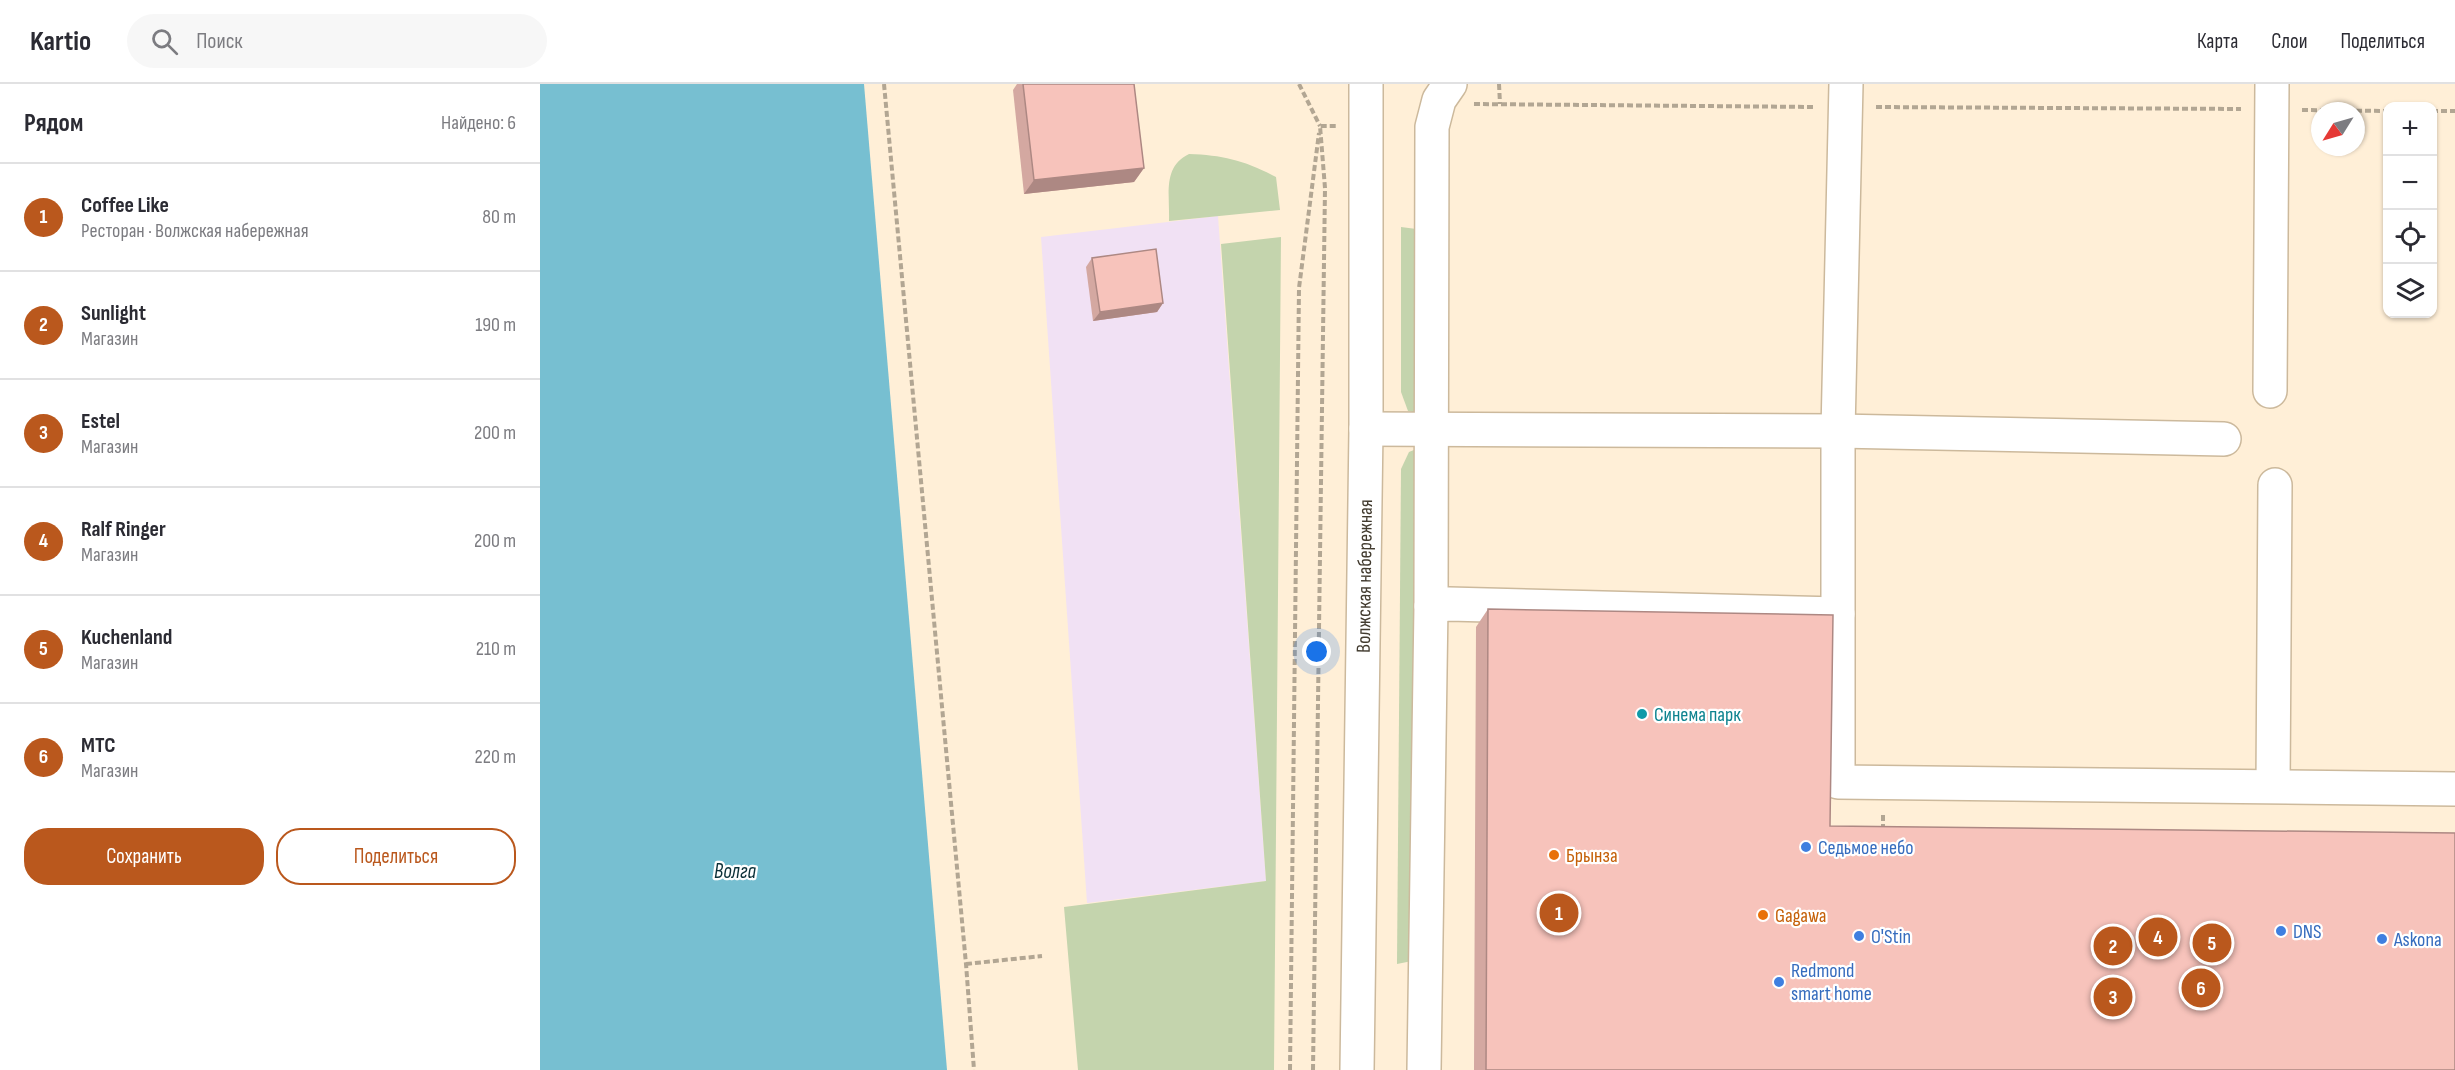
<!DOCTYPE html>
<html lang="ru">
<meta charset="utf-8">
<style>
:root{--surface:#fff;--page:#f7f7f7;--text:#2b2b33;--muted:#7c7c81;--line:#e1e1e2;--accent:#ba581d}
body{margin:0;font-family:"Sofia Sans Condensed",sans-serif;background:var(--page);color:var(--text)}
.controls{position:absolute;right:18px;top:18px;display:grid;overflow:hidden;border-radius:12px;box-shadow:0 2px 4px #0004}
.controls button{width:54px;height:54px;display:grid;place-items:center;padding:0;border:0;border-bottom:2px solid var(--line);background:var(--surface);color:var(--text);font:30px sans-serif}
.compass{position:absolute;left:1771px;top:18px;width:54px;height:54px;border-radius:50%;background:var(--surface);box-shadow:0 2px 4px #0004;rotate:233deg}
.you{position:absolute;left:777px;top:568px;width:21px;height:21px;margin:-15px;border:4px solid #fff;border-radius:50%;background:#1a73e8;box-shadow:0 0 0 9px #1a73e833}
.badge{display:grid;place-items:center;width:39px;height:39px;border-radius:50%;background:var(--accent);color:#fff;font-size:20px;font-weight:700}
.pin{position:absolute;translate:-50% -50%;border:3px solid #fff;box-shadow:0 2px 6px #0006}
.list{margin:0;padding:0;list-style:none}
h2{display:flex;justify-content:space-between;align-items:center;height:78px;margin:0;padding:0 24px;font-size:26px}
h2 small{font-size:20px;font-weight:400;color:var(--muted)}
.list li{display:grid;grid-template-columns:39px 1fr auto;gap:18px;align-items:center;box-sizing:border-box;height:108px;padding:0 24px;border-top:2px solid var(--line)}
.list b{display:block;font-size:22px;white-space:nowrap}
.list p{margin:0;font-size:20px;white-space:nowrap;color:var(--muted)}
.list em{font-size:20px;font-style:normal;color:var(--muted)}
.actions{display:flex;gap:12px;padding:18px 24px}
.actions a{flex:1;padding:14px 0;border:2px solid var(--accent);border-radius:24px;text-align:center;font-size:21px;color:var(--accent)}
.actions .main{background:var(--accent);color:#fff}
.icon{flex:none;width:33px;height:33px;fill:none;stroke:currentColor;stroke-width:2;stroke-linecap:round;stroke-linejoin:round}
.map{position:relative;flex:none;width:1915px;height:986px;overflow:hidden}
header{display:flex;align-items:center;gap:36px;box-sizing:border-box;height:84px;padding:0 30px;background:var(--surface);border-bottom:2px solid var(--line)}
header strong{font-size:28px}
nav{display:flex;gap:33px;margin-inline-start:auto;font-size:21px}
.search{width:420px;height:54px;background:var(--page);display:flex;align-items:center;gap:15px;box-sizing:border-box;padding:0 21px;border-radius:33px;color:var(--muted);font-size:22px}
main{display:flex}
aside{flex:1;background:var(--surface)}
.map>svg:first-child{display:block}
</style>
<header>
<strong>Kartio</strong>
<div class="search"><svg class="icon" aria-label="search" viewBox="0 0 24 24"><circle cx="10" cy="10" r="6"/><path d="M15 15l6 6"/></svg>Поиск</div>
<nav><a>Карта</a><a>Слои</a><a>Поделиться</a></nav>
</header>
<main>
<aside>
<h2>Рядом<small>Найдено: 6</small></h2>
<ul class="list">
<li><span class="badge">1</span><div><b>Coffee Like</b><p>Ресторан · Волжская набережная</p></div><em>80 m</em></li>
<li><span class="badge">2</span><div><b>Sunlight</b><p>Магазин</p></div><em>190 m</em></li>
<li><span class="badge">3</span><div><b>Estel</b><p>Магазин</p></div><em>200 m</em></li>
<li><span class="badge">4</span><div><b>Ralf Ringer</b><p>Магазин</p></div><em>200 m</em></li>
<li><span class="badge">5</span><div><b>Kuchenland</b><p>Магазин</p></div><em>210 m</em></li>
<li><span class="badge">6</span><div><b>МТС</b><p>Магазин</p></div><em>220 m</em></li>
</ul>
<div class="actions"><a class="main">Сохранить</a><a>Поделиться</a></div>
</aside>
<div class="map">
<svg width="1915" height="986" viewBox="0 0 1915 986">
<rect width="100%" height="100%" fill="#ffefd7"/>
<!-- industrial -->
<polygon fill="#f1e1f4" points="678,132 726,797 547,819 501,153"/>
<!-- green -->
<g fill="#c4d4ad">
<path d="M649,70C683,71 706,77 736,93L740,126L629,137C630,111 622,83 649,70Z"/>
<polygon points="861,143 884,146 882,330 868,327 861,308"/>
<polygon points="741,153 734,986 538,986 524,823 726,797 681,160"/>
<polygon points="881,363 872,877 857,880 861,385 869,368"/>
</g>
<!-- water -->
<polygon fill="#77bfd1" points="0,0 324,0 407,986 0,986"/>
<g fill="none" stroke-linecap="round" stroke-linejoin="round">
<defs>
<g id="minor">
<polyline points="1730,307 1732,0"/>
<polyline points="826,345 1298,347 1684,355"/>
<polyline points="891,522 909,520 1298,530 1298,698 1915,705"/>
<polyline points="1298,530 1298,347 1306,0"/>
<polyline points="1733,702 1735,401"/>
<path id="s1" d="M817,986L826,345V0"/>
<polyline points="884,986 891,522 892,43 899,16 910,0"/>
</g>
</defs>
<!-- minor casing -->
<use href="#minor" stroke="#ccb99c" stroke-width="36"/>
<!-- path -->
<g stroke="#b2a693" stroke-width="4" stroke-dasharray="6 3" stroke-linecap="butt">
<polyline points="344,0 426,880 434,986"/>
<polyline points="759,0 780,42"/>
<polyline points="959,0 960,20"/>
<polyline points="934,20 1275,23"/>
<polyline points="1336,23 1701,25"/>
<polyline points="1762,26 1848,27"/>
<polyline points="1892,27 1915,27"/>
<polyline points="1343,746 1343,730"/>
<polyline points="426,880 502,872"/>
<polyline points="750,986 759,204 779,49"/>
<polyline points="773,986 785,104 780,42 796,42"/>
</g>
<!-- minor -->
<use href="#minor" stroke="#fff" stroke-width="33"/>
</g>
<!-- wall -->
<g fill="#d4a8a1">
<polygon points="477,0 594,0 604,84 594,98 484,110 473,6"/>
<polygon points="552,174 623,219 617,228 553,237 546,183"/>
<polygon points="948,525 1290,742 1915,986 934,986 936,543"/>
</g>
<!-- shaded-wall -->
<g fill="#ad8883">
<polygon points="604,84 594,98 484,110 494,96"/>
<polygon points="623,219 617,228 553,237 560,228"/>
</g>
<!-- building -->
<g fill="#f7c3bb" stroke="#ad8883" stroke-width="1.5">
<polygon points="483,0 594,0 604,84 494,96"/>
<polygon points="616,165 623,219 560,228 552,174"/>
<polygon points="948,525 1293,531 1290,742 1915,749 1915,986 946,986"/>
</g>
<!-- markers -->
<circle fill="#0f9aa8" stroke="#fff" stroke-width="2" cx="1102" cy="630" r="6"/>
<g fill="#3f7fe0" stroke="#fff" stroke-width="2">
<circle cx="1266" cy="763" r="6"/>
<circle cx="1741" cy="847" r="6"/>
<circle cx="1319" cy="852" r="6"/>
<circle cx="1842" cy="855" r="6"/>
<circle cx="1239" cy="898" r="6"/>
</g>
<g fill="#e8710a" stroke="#fff" stroke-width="2">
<circle cx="1014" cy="771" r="6"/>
<circle cx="1223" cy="831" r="6"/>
</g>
<g text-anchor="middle" stroke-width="4.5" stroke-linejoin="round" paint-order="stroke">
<!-- street labels -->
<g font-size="20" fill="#423b2f" stroke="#fff">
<text dy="7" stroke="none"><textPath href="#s1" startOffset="494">Волжская набережная</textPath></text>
</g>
<!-- culture labels -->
<g font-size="20" fill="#0d838f" stroke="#fff" text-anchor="start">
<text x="1114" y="637">Синема парк</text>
</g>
<!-- shop labels -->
<g font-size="20" fill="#366cbe" stroke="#fff" text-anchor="start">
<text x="1278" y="770">Седьмое небо</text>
<text x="1753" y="854">DNS</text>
<text x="1331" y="859">O'Stin</text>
<text x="1854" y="862">Askona</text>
<text x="1251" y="893">Redmond<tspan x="1251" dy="23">smart home</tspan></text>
</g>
<!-- food labels -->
<g font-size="20" fill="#c56008" stroke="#fff" text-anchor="start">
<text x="1026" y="778">Брынза</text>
<text x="1235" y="838">Gagawa</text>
</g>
<!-- water labels -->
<g font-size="21" font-style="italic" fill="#0b3038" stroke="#fff">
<text x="195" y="794">Волга</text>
</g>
</g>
</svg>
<div class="controls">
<button>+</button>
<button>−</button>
<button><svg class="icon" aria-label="locate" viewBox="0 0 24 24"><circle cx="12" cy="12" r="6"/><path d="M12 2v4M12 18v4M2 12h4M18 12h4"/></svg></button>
<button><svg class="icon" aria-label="layers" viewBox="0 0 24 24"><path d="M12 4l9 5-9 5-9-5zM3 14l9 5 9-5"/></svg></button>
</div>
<svg class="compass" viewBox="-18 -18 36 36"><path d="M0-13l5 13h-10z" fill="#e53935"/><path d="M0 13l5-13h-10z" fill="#7c7c81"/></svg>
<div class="you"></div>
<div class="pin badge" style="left:1019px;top:829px">1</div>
<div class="pin badge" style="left:1573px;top:862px">2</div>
<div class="pin badge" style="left:1573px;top:913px">3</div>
<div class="pin badge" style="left:1618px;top:853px">4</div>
<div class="pin badge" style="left:1672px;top:859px">5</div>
<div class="pin badge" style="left:1661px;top:904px">6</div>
</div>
</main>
